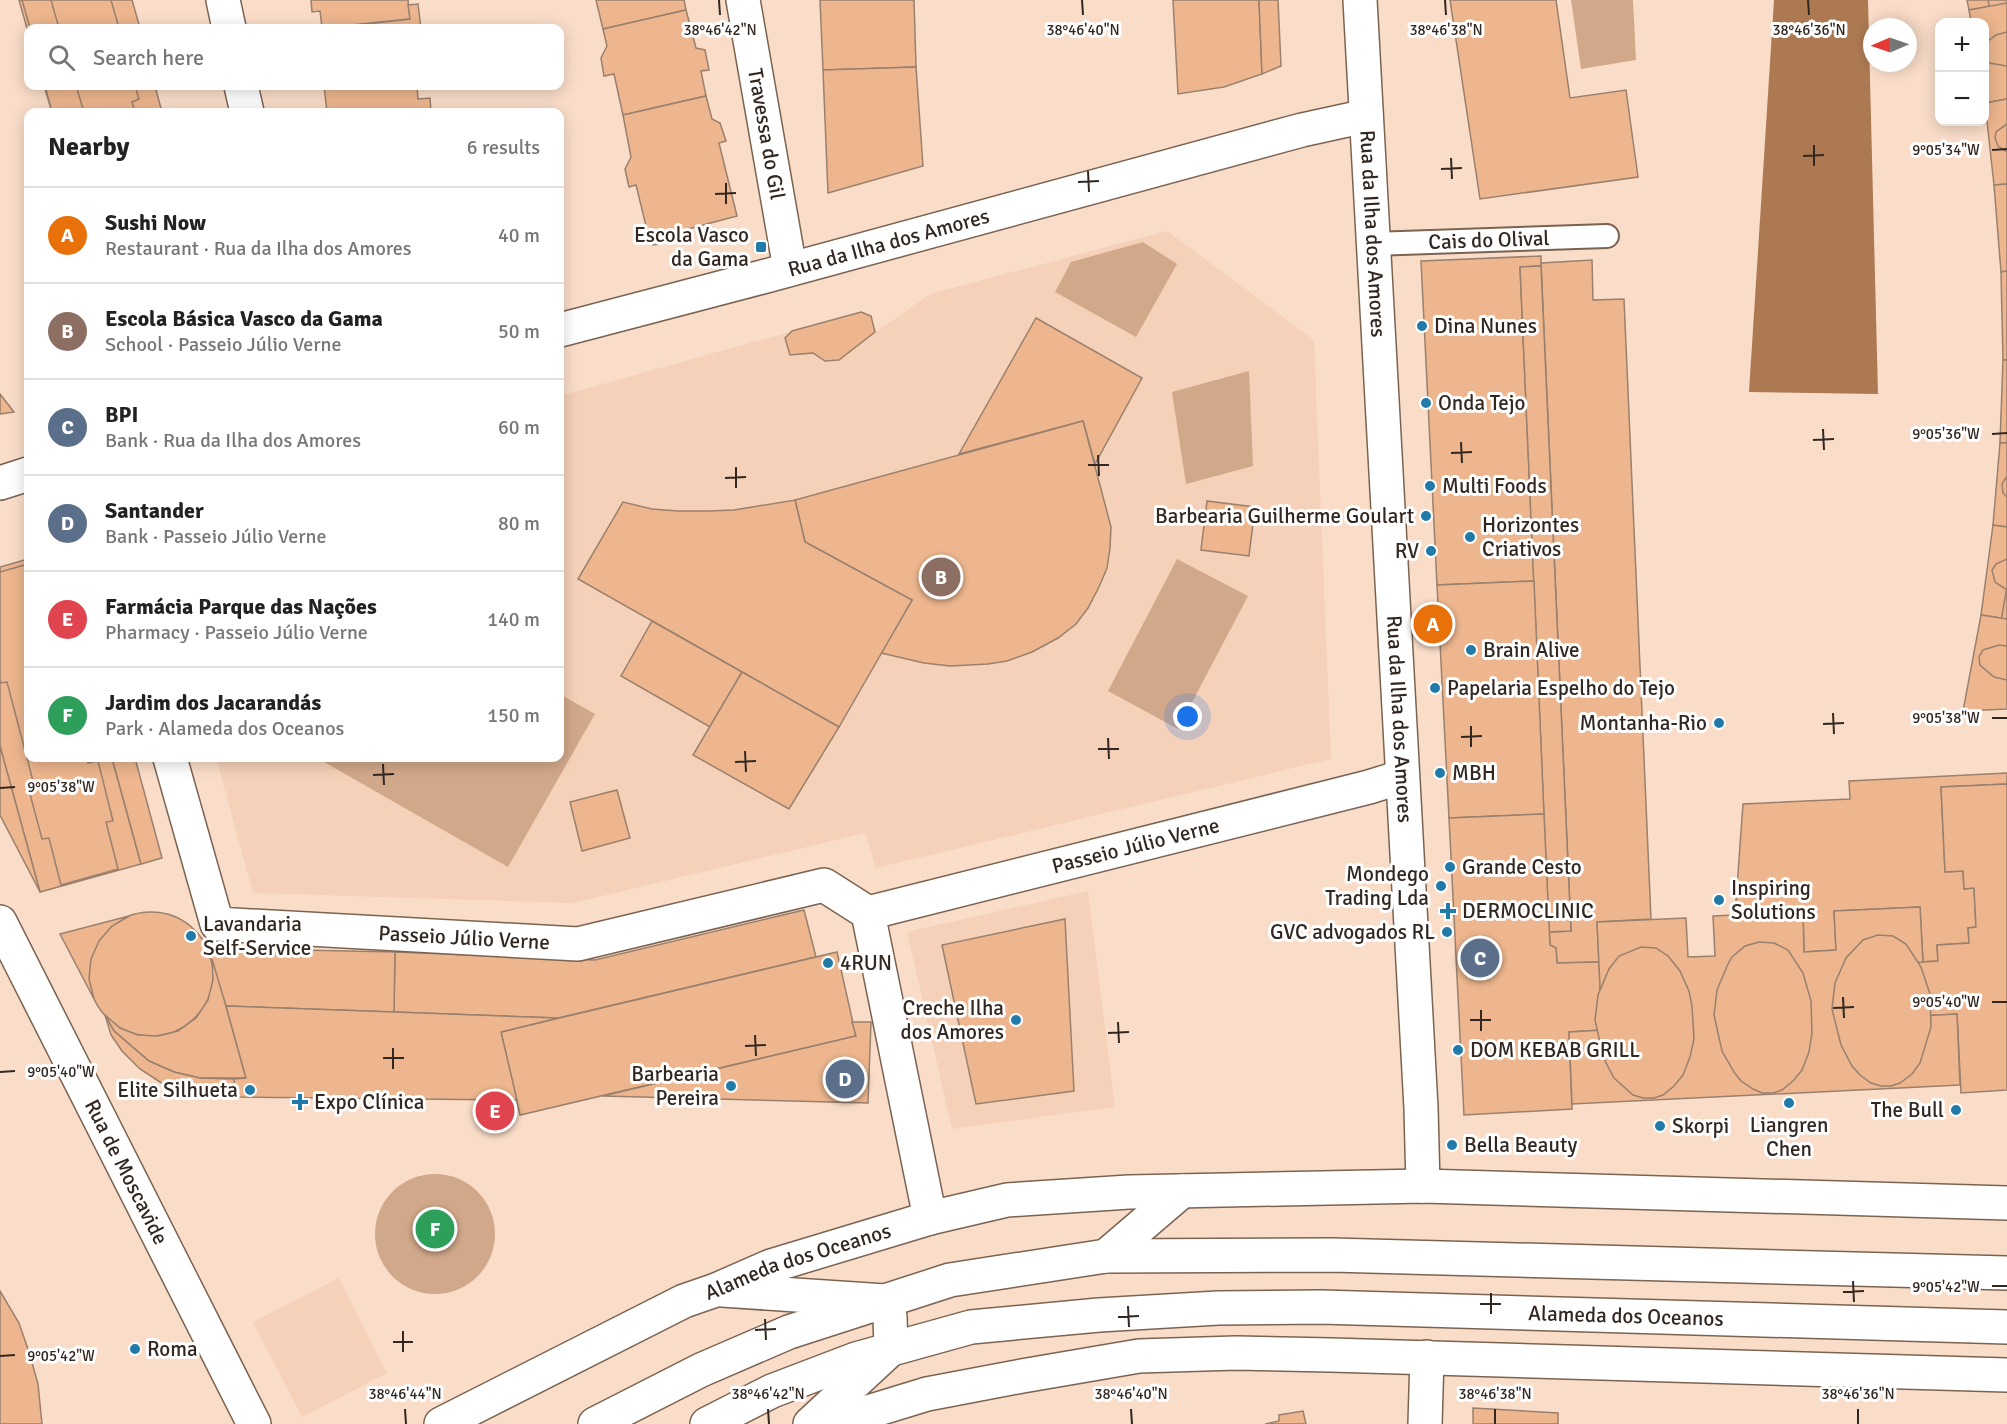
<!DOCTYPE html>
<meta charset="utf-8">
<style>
:root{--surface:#fff;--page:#f6f6f6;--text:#222;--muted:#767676;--line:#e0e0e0;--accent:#227aa9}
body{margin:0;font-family:Signika,sans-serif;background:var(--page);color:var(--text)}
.controls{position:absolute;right:18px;top:18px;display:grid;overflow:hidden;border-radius:12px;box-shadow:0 3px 15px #0003}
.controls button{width:54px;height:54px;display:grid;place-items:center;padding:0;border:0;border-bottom:2px solid var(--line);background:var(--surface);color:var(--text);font:30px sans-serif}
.compass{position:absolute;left:1863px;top:18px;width:54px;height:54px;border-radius:50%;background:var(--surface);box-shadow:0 3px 15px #0003;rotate:268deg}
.you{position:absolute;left:1188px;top:717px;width:21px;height:21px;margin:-15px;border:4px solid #fff;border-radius:50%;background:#1a73e8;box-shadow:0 0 0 9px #1a73e833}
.badge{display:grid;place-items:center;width:39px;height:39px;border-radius:50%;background:var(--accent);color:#fff;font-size:20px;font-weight:700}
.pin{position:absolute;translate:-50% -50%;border:3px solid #fff;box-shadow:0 2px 6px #0006}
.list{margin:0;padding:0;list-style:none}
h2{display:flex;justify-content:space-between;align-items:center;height:78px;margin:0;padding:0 24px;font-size:26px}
h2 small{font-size:20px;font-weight:400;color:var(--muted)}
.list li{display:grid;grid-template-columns:39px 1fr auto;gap:18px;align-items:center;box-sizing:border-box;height:96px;padding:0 24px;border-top:2px solid var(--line)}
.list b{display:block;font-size:22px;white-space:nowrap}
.list p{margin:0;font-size:20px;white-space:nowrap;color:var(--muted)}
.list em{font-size:20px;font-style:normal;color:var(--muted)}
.icon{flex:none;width:33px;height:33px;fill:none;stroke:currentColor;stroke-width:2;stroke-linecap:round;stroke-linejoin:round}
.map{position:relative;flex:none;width:2007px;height:1424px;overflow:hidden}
.search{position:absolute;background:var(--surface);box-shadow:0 3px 15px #0003;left:24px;top:24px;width:540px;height:66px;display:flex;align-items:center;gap:15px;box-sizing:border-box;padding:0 21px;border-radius:12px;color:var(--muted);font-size:22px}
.panel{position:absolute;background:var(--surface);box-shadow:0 3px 15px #0003;left:24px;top:108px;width:540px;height:654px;border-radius:12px}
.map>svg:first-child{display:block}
</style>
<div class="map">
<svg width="2007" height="1424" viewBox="0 0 2007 1424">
<rect width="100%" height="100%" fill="#faddc9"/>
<!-- built -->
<g fill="#f4d1b8">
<polygon points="1167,231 1314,340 1331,759 876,868 865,833 573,903 253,893 216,758 560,758 560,396 861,312 871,316 876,332 930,294"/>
<polygon points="1088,891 1115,1107 952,1129 907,932"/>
<polygon points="339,1278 387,1373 302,1417 253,1322"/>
</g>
<!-- green -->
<g fill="#d2a88a">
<polygon points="1571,0 1633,0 1636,60 1581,69"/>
<polygon points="1143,242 1177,264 1136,337 1055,292 1071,262"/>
<polygon points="1249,371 1253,466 1186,484 1172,392"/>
<polygon points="1177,559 1248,596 1178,729 1108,691"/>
<polygon points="560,694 595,714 508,867 317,758 560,758"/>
<circle cx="435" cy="1234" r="60"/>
</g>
<!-- water -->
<polygon fill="#ac7952" points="1774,0 1868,0 1878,394 1749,392"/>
<!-- building -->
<g fill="#edb68e" stroke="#9a806d" stroke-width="1.5">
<polygon points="19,0 130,0 137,23 126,26 127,28 28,28 28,32"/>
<polygon points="22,0 132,0 140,28 30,28"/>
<polygon points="51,0 111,0 119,28 59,28"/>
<polygon points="311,0 408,0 410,19 322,28 320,11 312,12"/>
<polygon points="596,0 684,0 686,10 603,29"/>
<polygon points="820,0 914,0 916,67 823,70"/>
<polygon points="1173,0 1259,0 1262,74 1224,87 1178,94"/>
<polygon points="1259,0 1278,0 1281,66 1262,74"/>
<polygon points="1450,0 1556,0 1570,98 1626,90 1638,177 1480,199"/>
<polygon points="1967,0 2007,0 2007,3 1969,10"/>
<polygon points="1988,0 2007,0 2007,111 2001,67"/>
<polygon points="2007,3 2007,99 1985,103 1984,22 1971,22 1969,10"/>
<polygon points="418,4 421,28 331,28 410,19 408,5"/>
<polygon points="686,10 696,48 705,50 709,70 701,71 706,96 623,115 614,74 604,76 601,58 607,46 603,29"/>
<polygon points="2007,32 2007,66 1989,63 1984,59 1984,44 1996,35"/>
<polygon points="916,67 923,166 828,193 823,70"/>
<polygon points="44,86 154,86 158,98 147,101 150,112 52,112"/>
<polygon points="45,86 155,86 162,112 52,112"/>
<polygon points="76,86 135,86 139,99 132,102 135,112 84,112"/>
<polygon points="324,86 417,86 418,99 430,98 431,112 327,112"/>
<polygon points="706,96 712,119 720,123 726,141 719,143 737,216 662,236 659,244 653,245 649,238 636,185 629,187 625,169 631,157 623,115"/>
<polygon points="2007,99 2007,184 1994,185 1985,103"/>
<polygon points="2007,124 2007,152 1998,146 1995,138 1996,132"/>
<polygon points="2007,184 2007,271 2001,272 1994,185"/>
<polygon points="1541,256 1541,266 1520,267 1534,581 1437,585 1421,261"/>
<polygon points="1592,260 1593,300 1624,299 1651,919 1597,922 1599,962 1557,963 1556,948 1550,945 1549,932 1571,931 1541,263"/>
<polygon points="1541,266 1571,931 1549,932 1520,267"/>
<polygon points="2007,271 2007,360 2003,360 2001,272"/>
<polygon points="861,312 871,316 875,332 839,360 825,361 813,353 790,355 785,338 792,331"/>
<polygon points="1036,318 1142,378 1095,464 1083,421 959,454"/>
<polygon points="2003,360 2007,360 2007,443 2000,443"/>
<polygon points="0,394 14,412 0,414"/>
<polygon points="1083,421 1111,527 1110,548 1107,568 1099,587 1088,608 1076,624 1058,638 1032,652 1007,661 988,664 950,666 924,663 881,653 912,600 805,542 795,500"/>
<polygon points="2000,443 2007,443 2007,527 1993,525"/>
<polygon points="2007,476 2007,497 2003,493 2002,484"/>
<polygon points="795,500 805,542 912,600 839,727 578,579 623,502 652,509 678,511 709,511 734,510"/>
<polygon points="1207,501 1255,507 1249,556 1201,550"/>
<polygon points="1993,525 2007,527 2007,619 1981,615"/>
<polygon points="28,559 28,758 112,758 141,864 40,892 0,746 0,567"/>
<polygon points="2007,559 2007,590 1995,582 1992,570 1996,564"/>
<polygon points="28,564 28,758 86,758 88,763 98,761 113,821 106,822 118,869 61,885 49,838 42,839 27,783 33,781 7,682 1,683 0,680 0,572"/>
<polygon points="1534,581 1544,814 1449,818 1437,585"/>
<polygon points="2007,587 2007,699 1987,700 1997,644"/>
<polygon points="1981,615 2007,619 2007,709 1963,711"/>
<polygon points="652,621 742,672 710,727 621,676"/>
<polygon points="1999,645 2007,646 2007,680 1994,677 1980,665 1979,657 1983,650"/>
<polygon points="742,672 839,727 789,809 693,755"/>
<polygon points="0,746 40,892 0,815"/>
<polygon points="112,758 135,758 162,858 141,864"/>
<polygon points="2007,773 2007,784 1941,787 1945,872 1963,871 1964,889 1974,888 1976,927 1968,928 1969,943 1937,945 1938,961 1923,962 1920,907 1834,911 1836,950 1804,952 1803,912 1735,915 1743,804 1850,799 1849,781"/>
<polygon points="2007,784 2007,1090 1961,1093 1957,1014 1903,1017 1900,963 1938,961 1937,945 1969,943 1968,928 1976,927 1974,888 1964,889 1963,871 1945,872 1941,787"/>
<polygon points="617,790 630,838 582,851 570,802"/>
<polygon points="1544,814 1550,945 1556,948 1557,963 1599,962 1602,1030 1569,1032 1572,1109 1464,1115 1449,818"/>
<polygon points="1920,907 1923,962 1900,963 1903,1017 1957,1014 1960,1085 1572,1104 1569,1032 1602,1030 1597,922 1686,918 1688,957 1715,956 1713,916 1803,912 1804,952 1836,950 1834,911"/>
<polygon points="804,910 816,957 558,1018 394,1012 395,952 595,960"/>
<circle cx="151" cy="974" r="62"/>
<polygon points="129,916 112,926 99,941 91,959 89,979 94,999 60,934"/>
<polygon points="1065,919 1074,1091 976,1104 942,945"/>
<polygon points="1878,935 1893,936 1906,944 1921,967 1930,994 1931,1027 1920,1063 1912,1074 1900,1083 1891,1086 1881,1086 1871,1083 1860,1075 1852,1066 1841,1045 1832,1009 1835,983 1846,958 1863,940"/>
<polygon points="1759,942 1774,943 1788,950 1803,973 1811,1001 1812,1033 1809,1052 1802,1070 1793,1081 1782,1090 1773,1093 1762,1093 1753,1089 1741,1081 1734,1072 1722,1051 1714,1015 1717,990 1728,964 1732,957 1745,946"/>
<polygon points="1641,947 1656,948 1668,956 1680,971 1689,991 1692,1006 1694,1039 1690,1057 1683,1075 1674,1086 1663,1095 1654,1098 1643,1098 1633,1095 1614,1078 1603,1057 1595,1020 1598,995 1609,969 1619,956"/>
<polygon points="207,948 395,952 394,1012 226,1006"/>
<polygon points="837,952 856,1036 520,1115 501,1032"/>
<polygon points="212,959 226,1006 246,1078 200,1078 174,1072 149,1061 114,1031 105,1015 120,1028 138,1035 158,1036 178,1031 196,1018 208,1000 213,980"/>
<polygon points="226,1006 394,1012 558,1018 501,1032 517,1100 235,1097 234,1079 246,1078"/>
<polygon points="105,1015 114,1031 149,1061 174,1072 200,1078 234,1079 235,1097 213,1097 188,1093 163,1084 140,1069 122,1051 111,1035"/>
<polygon points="852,1022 871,1022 868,1103 603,1096 856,1036"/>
<polygon points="0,1291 19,1323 29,1352 38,1384 42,1424 0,1424"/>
<polygon points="1473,1408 1558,1413 1558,1424 1473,1424"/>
<polygon points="1303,1411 1306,1424 1265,1424 1279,1421 1279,1415"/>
</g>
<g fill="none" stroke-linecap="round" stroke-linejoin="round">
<defs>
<g id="lane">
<path id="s1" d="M1372,244L1607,236"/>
</g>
<g id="street">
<polyline points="223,0 229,28"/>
<path id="s2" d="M743,0L790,269"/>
<path id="s3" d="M1360,0L1421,1108L1423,1186"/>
<polyline points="241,86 247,112"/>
<path id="s4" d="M560,330L766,276L1302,130L1366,116"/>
<polyline points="0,483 28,474"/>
<path id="s5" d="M170,758L217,924L578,944L824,885L868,913L930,1218"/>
<path id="s6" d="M868,913L1369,787L1401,777"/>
<path id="s7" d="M0,922L254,1424"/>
<polyline points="1106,1256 1182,1191"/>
<polyline points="722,1290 885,1301 890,1317 891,1349 810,1424"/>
<path id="s8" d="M441,1424L684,1301L716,1290L771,1266L930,1218L1007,1200L1129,1192L1423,1186L2007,1203"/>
<polyline points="595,1424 701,1370 789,1332 950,1280 1106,1256 1332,1255 2007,1273"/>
<path id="s9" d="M707,1424L772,1391L856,1359L971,1327L1099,1315L1218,1308L1321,1307L2007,1327"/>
<polyline points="829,1424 927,1394 1022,1376 1139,1356 1236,1353 1331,1355 2007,1375"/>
<polyline points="1425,1424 1427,1357"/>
</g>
</defs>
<!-- lane casing -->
<use href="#lane" stroke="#7b6351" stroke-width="26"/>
<!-- street casing -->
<use href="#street" stroke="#7b6351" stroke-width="36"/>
<!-- lane -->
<use href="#lane" stroke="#fff" stroke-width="22"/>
<!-- street -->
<use href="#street" stroke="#fff" stroke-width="33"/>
</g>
<!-- ticks -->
<path fill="none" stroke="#332821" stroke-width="2" d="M719,0L720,15M1082,0L1083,15M1445,0L1446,15M1808,0L1809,15M1814,145V166M1992,150L2007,149M1803,156L1824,155M1451,158L1452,179M1441,169L1462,168M1088,171L1089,192M1078,182L1099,181M726,183V204M715,194L736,193M1823,429L1824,450M1992,434L2007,433M1813,440L1834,439M1461,442L1462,463M1451,453L1472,452M1098,455L1099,476M1088,465H1109M736,467V488M725,478L746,477M1833,713L1834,734M1992,718H2007M1823,724L1844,723M1471,726V747M1461,737L1482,736M1108,738L1109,759M1098,749H1119M745,751L746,772M735,762L756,761M383,764L384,785M373,775L394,774M0,788L15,787M1843,997L1844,1018M1992,1002H2007M1833,1008L1854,1007M1481,1010V1031M1470,1020H1491M1118,1022L1119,1043M1108,1033L1129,1032M755,1035L756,1056M745,1046L766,1045M393,1048V1069M383,1058H404M0,1072L15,1071M1853,1281L1854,1302M1992,1286H2007M1843,1292L1864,1291M1491,1293V1314M1480,1304H1501M1128,1306L1129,1327M1118,1317L1139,1316M765,1319L766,1340M755,1330L776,1329M403,1331V1352M393,1342H413M0,1356L15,1355M405,1409L406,1424M768,1409L769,1424M1131,1409L1132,1424M1495,1409V1424M1858,1409V1424"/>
<!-- markers -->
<g fill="#227aa9" stroke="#fff" stroke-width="2">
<rect x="755" y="241" width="12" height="12" rx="3"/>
<circle cx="1422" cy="326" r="6"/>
<circle cx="1426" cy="403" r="6"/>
<circle cx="1430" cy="486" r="6"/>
<circle cx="1426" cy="516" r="6"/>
<circle cx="1470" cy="537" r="6"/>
<circle cx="1431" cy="551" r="6"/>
<circle cx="1471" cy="650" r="6"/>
<circle cx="1435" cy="688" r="6"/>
<circle cx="1719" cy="723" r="6"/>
<circle cx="1440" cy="773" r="6"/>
<circle cx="1450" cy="867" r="6"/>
<circle cx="1441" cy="886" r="6"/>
<circle cx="1719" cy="900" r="6"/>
<path d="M1445 902h6v6h6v6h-6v6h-6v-6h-6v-6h6z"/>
<circle cx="1447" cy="932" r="6"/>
<circle cx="191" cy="936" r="6"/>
<circle cx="828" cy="963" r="6"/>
<circle cx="1016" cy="1020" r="6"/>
<circle cx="1458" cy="1050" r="6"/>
<circle cx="731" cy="1086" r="6"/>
<circle cx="250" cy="1090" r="6"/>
<path d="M297 1093h6v6h6v6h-6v6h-6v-6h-6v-6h6z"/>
<circle cx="1789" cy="1103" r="6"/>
<circle cx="1956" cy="1110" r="6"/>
<circle cx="1660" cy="1126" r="6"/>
<circle cx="1452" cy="1145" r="6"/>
<circle cx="135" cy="1349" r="6"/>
</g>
<g text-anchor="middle" stroke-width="6" stroke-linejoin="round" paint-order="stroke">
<!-- street labels -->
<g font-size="21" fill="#332821" stroke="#fff">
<text dy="7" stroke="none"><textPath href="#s2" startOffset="136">Travessa do Gil</textPath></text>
<text dy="7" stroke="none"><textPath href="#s3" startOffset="234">Rua da Ilha dos Amores</textPath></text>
<text dy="7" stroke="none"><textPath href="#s1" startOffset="117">Cais do Olival</textPath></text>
<text dy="7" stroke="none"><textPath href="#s4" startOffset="340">Rua da Ilha dos Amores</textPath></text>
<text dy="7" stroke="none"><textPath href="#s3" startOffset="720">Rua da Ilha dos Amores</textPath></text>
<text dy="7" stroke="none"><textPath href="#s6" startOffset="276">Passeio Júlio Verne</textPath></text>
<text dy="7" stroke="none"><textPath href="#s5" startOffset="420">Passeio Júlio Verne</textPath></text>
<text dy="7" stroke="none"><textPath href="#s7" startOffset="280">Rua de Moscavide</textPath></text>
<text dy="7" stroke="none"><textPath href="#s8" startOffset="393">Alameda dos Oceanos</textPath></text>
<text dy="7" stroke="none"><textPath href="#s9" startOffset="938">Alameda dos Oceanos</textPath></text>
</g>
<!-- poi labels -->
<g font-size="21" fill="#332821" stroke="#fff" text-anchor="start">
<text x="749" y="242" text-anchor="end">Escola Vasco<tspan x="749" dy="24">da Gama</tspan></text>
<text x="1434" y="333">Dina Nunes</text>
<text x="1438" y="410">Onda Tejo</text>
<text x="1442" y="493">Multi Foods</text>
<text x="1414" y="523" text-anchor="end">Barbearia Guilherme Goulart</text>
<text x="1482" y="532">Horizontes<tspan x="1482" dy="24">Criativos</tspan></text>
<text x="1419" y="558" text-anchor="end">RV</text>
<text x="1483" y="657">Brain Alive</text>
<text x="1447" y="695">Papelaria Espelho do Tejo</text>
<text x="1707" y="730" text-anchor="end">Montanha-Rio</text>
<text x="1452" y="780">MBH</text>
<text x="1462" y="874">Grande Cesto</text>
<text x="1429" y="881" text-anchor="end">Mondego<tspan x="1429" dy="24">Trading Lda</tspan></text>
<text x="1731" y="895">Inspiring<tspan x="1731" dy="24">Solutions</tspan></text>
<text x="1462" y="918">DERMOCLINIC</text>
<text x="203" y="931">Lavandaria<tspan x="203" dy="24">Self-Service</tspan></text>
<text x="1435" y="939" text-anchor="end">GVC advogados RL</text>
<text x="840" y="970">4RUN</text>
<text x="1004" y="1015" text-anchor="end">Creche Ilha<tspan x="1004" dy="24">dos Amores</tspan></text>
<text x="1470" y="1057">DOM KEBAB GRILL</text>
<text x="719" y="1081" text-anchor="end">Barbearia<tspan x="719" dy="24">Pereira</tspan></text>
<text x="238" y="1097" text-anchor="end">Elite Silhueta</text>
<text x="314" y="1109">Expo Clínica</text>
<text x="1944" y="1117" text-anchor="end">The Bull</text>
<text x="1789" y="1132" text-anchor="middle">Liangren<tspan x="1789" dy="24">Chen</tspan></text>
<text x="1672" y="1133">Skorpi</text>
<text x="1464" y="1152">Bella Beauty</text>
<text x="147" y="1356">Roma</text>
</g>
</g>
<g font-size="15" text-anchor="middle" fill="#332821" stroke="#fff" stroke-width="6" stroke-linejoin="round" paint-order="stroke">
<text x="720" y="35">38°46'42"N</text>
<text x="1083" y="35">38°46'40"N</text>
<text x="1446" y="35">38°46'38"N</text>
<text x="1809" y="35">38°46'36"N</text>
<text x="1946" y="155">9°05'34"W</text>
<text x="1946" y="439">9°05'36"W</text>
<text x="1946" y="723">9°05'38"W</text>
<text x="61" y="792">9°05'38"W</text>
<text x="1946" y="1007">9°05'40"W</text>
<text x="61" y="1077">9°05'40"W</text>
<text x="1946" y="1292">9°05'42"W</text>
<text x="61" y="1361">9°05'42"W</text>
<text x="405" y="1399">38°46'44"N</text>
<text x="768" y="1399">38°46'42"N</text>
<text x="1131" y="1399">38°46'40"N</text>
<text x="1495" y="1399">38°46'38"N</text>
<text x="1858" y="1399">38°46'36"N</text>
</g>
</svg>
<div class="controls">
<button>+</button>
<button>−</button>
</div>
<svg class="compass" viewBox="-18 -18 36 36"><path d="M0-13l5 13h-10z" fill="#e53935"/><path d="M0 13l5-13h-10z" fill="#767676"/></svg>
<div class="you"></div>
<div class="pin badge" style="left:1433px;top:624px;background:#e8710a">A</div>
<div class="pin badge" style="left:941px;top:577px;background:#8d6e63">B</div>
<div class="pin badge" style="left:1480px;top:958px;background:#5c6f8a">C</div>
<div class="pin badge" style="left:845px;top:1079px;background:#5c6f8a">D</div>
<div class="pin badge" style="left:495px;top:1111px;background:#e0444e">E</div>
<div class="pin badge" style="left:435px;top:1229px;background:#2e9e5b">F</div>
<div class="search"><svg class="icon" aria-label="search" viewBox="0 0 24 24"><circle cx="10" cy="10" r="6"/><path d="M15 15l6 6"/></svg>Search here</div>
<section class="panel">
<h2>Nearby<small>6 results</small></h2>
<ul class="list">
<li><span class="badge" style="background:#e8710a">A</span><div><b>Sushi Now</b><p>Restaurant · Rua da Ilha dos Amores</p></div><em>40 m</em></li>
<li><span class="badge" style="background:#8d6e63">B</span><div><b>Escola Básica Vasco da Gama</b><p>School · Passeio Júlio Verne</p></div><em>50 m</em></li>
<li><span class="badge" style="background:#5c6f8a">C</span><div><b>BPI</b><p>Bank · Rua da Ilha dos Amores</p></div><em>60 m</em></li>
<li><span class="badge" style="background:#5c6f8a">D</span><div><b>Santander</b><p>Bank · Passeio Júlio Verne</p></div><em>80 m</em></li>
<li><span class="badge" style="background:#e0444e">E</span><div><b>Farmácia Parque das Nações</b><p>Pharmacy · Passeio Júlio Verne</p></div><em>140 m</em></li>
<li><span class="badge" style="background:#2e9e5b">F</span><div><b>Jardim dos Jacarandás</b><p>Park · Alameda dos Oceanos</p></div><em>150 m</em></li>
</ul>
</section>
</div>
